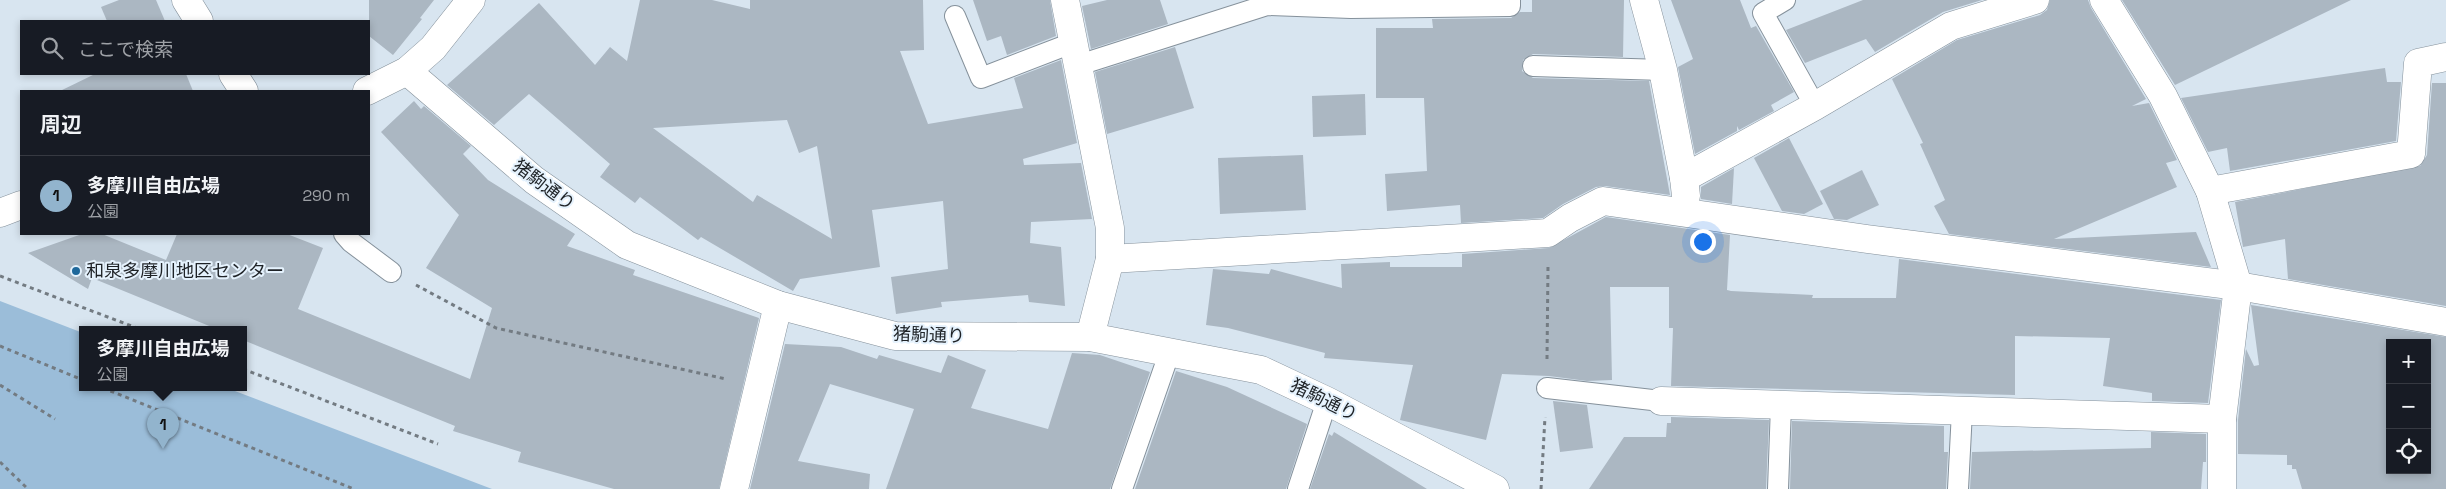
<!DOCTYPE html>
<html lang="ja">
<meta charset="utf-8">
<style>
:root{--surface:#171b24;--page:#242831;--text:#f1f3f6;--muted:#9ea1a6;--line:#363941;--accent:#92b4cd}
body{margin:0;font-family:"Space Grotesk","Noto Sans JP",sans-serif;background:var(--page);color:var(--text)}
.controls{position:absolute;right:15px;bottom:15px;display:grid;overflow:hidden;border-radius:0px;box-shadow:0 2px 8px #0003}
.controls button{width:45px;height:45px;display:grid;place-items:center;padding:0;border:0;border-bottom:1px solid var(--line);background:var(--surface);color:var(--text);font:25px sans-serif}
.you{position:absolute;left:1702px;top:241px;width:18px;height:18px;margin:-12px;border:4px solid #fff;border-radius:50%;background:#1a73e8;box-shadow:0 0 0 8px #1a73e833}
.badge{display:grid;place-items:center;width:32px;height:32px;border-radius:50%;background:var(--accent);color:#111;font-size:16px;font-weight:700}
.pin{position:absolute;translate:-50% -41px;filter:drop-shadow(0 1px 2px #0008)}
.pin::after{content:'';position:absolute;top:26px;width:18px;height:15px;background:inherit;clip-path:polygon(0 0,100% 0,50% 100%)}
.popup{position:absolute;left:79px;top:326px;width:168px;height:65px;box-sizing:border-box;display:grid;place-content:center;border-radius:0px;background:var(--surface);filter:drop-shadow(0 1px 4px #0005);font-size:16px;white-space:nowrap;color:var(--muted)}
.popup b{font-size:19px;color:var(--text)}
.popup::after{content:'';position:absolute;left:50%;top:100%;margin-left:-10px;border:10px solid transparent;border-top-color:var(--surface)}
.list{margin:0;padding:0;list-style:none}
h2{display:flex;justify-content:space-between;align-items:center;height:65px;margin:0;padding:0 20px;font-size:21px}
h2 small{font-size:16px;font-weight:400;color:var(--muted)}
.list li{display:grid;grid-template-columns:32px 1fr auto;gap:15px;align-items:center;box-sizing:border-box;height:80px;padding:0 20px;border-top:1px solid var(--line)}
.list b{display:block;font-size:19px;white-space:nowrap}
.list p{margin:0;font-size:16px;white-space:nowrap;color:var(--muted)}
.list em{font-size:16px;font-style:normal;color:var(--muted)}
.icon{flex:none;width:28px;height:28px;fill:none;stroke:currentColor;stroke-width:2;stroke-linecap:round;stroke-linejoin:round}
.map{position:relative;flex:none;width:2446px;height:489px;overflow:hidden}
.search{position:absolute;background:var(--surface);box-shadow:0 2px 8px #0003;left:20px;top:20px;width:350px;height:55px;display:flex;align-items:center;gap:12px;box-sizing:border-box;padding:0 18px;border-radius:0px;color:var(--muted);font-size:19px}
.panel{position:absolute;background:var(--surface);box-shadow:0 2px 8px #0003;left:20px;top:90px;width:350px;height:145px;border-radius:0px}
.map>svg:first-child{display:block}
</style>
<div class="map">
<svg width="2446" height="489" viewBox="0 0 2446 489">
<rect width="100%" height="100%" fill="#d8e5f0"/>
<!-- green -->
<polygon fill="#9bbdd9" points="0,301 83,333 83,388 227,388 492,489 0,489"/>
<!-- building -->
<g fill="#abb7c2" fill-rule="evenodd">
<polygon points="119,0 156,0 165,21 107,21 101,7"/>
<polygon points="369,0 434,0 420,18 422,19 393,55 369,36"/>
<path d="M640,0H712L750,9V0H923L924,50L900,51L928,124L1023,108L1014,78L1061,60L1077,143L1023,159L1024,165L1081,163L1092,219L1031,222L1030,243L1061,247L1065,306L1029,302L1028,295L941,302L942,307L896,314L891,277L948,269L943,201L872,210L880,267L800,279L793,291L701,237L698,240L640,197L635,203L600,177L610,164L529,94L494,125L447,85L539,3L595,65L610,47L627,61ZM787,120L799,153L817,146L832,239L757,195L753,202L653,128Z"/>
<polygon points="973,0 1050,0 1056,36 1007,55 1001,36 987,41"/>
<polygon points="1107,0 1160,0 1168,24 1091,49 1082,6"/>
<polygon points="1532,0 1624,0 1623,57 1533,54 1523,60 1522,71 1533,78 1649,81 1670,195 1605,186 1596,187 1563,204 1543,218 1461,223 1460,205 1387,211 1385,174 1427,171 1424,98 1376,98 1376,28 1433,28 1432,19 1511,18 1520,12 1532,12"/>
<polygon points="1671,0 1740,0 1751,28 1756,26 1794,92 1771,105 1774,111 1739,130 1737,126 1737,131 1695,154 1678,67 1693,59"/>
<polygon points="1863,0 1982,0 1943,12 1875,52 1866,39 1805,63 1786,30"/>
<polygon points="2050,0 2088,0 2091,8 2146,99 2132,106 2149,103 2177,160 2166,163 2177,187 2054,239 2196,232 2211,267 1949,234 1934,206 1945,200 1920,144 1923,143 1892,79 1957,40 2040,15 2047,10"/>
<polygon points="2122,0 2351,0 2175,85"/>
<polygon points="1175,47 1194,108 1107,134 1095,72"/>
<polygon points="2385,68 2387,82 2401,82 2396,141 2230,171 2227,148 2208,152 2181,98"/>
<polygon points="95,74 186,74 193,91 60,91"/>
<polygon points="2432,83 2446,83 2446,306 2288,279 2285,239 2243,247 2235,202 2420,166 2427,155"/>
<polygon points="1365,94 1366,135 1313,137 1312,96"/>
<polygon points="414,101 421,109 424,106 471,146 463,154 488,180 575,234 567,246 635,270 633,275 759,318 719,489 614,489 518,462 521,452 453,431 455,426 243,340 243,330 219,330 92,278 88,289 28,253 82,234 102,234 166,260 177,234 287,234 323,248 298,309 470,379 492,308 426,268 459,215 381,132"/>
<polygon points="1789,138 1823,204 1804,214 1782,211 1754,158"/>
<polygon points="1303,155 1306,210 1220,214 1218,158"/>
<polygon points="1734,168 1732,204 1701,199 1701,187"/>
<polygon points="1862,170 1879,205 1847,220 1834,219 1820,191"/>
<polygon points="1606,217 1730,235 1727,290 1731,291 1813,295 1812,298 1896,298 1899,259 2221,300 2208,403 2152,401 2152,393 2103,386 2110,338 2015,336 2015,395 1671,386 1673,328 1669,328 1669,287 1610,287 1612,380 1587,381 1549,376 1502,374 1486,440 1400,420 1413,365 1324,358 1325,353 1228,328 1206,325 1213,269 1269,274 1271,269 1342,288 1341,264 1390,262 1390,267 1462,267 1462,254 1549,248"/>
<path d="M2251,305L2446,337V489H2302L2296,469H2292V465H2287V455L2238,454V420L2246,349L2254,366L2259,365ZM2390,343H2427V470H2390Z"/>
<polygon points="785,344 841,347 877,359 879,355 941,373 948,355 986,370 971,408 1048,429 1072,353 1100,355 1150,372 1110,489 886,489 914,409 830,384 798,461 870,474 869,489 750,489"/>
<polygon points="1176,371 1227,387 1307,424 1286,489 1135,489"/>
<polygon points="1553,401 1587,405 1593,448 1560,452"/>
<polygon points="1671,417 1769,420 1766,489 1589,489 1624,437 1666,437 1667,423 1671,423"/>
<polygon points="1792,421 1944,426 1944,452 1948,452 1946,489 1790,489"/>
<polygon points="1334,432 1427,489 1310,489 1329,434 1332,436"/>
<polygon points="2151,432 2206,434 2206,462 2203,462 2201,489 1970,489 1972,452 2151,448"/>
</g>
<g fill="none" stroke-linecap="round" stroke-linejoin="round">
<defs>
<g id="service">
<polyline points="1785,0 1763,13 1815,106"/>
<polyline points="955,16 981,78 1072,43"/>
<polyline points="1079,65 1267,5 1351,8 1510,6 1510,0"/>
<polyline points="1533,66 1663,70"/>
<polyline points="344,234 351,242 391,272"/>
<polyline points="1547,388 1661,401"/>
<polyline points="1122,489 1170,351"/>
<polyline points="1298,489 1327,401"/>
<polyline points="1778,489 1781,405"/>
<polyline points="1958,489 1962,411"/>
</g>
<g id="minor">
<polyline points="1065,0 1110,228 1110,259 1090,337"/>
<polyline points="1644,0 1663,70 1684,178 1686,196"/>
<polyline points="2104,0 2163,96 2210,191 2238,286 2222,419 2222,489"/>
<polyline points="1684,178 1815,106 1951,26 2035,0"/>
<polyline points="2210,191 2411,154 2418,63 2446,57"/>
<polyline points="0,213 21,205"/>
<polyline points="1110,259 1548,233 1570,218 1603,201 1867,239 2238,286 2446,322"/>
<polyline points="1661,401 2222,419"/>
<polyline points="734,489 778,305"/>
</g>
<g id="tertiary">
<polyline points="186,0 199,21"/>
<polyline points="407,71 534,180 627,245 778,305 895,336 1090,337 1261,370 1327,401 1495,489"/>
<polyline points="233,74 244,91"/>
<polyline points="367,91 407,71 433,48 471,0"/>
</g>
</defs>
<!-- service casing -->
<use href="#service" stroke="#85919b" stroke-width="22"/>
<!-- minor casing -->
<use href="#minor" stroke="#85919b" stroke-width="29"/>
<!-- tertiary casing -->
<use href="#tertiary" stroke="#85919b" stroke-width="29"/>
<!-- path -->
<g stroke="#737b82" stroke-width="3" stroke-dasharray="4 4" stroke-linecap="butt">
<polyline points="0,276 142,330"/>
<polyline points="416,285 496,328 726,379"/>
<polyline points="0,346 83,380"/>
<polyline points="1547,359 1548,265"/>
<polyline points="243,369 438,444"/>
<polyline points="0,385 55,419"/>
<polyline points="103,388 354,489"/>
<polyline points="0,462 28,489"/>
<polyline points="1541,489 1545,417"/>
</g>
<!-- service -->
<use href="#service" stroke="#fff" stroke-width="20"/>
<!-- minor -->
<use href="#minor" stroke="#fff" stroke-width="28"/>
<!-- tertiary -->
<use href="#tertiary" stroke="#fff" stroke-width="28"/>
</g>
<!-- markers -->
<circle fill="#1e689b" stroke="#e5f2fd" stroke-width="2" cx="76" cy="271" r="5"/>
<g text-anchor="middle" stroke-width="4" stroke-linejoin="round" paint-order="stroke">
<!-- street labels -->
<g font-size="18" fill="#1e2226" stroke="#e5f2fd">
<text transform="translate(544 185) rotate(37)" y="6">猪駒通り</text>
<text transform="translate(929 335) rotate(2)" y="6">猪駒通り</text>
<text transform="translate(1324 400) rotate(26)" y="6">猪駒通り</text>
</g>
<!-- poi labels -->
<g font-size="18" fill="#1e2226" stroke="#e5f2fd" text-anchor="start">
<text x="86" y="277">和泉多摩川地区センター</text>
</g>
</g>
</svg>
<div class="controls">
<button>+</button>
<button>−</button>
<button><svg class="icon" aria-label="locate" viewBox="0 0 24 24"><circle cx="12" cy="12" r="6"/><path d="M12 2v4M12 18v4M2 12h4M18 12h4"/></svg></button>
</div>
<div class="you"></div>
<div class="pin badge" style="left:163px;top:449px">1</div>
<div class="popup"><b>多摩川自由広場</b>公園</div>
<div class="search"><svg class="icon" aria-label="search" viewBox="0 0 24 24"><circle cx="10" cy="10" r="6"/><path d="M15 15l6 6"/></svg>ここで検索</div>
<section class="panel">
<h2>周辺<small></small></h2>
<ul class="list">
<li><span class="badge">1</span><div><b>多摩川自由広場</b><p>公園</p></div><em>290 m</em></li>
</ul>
</section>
</div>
